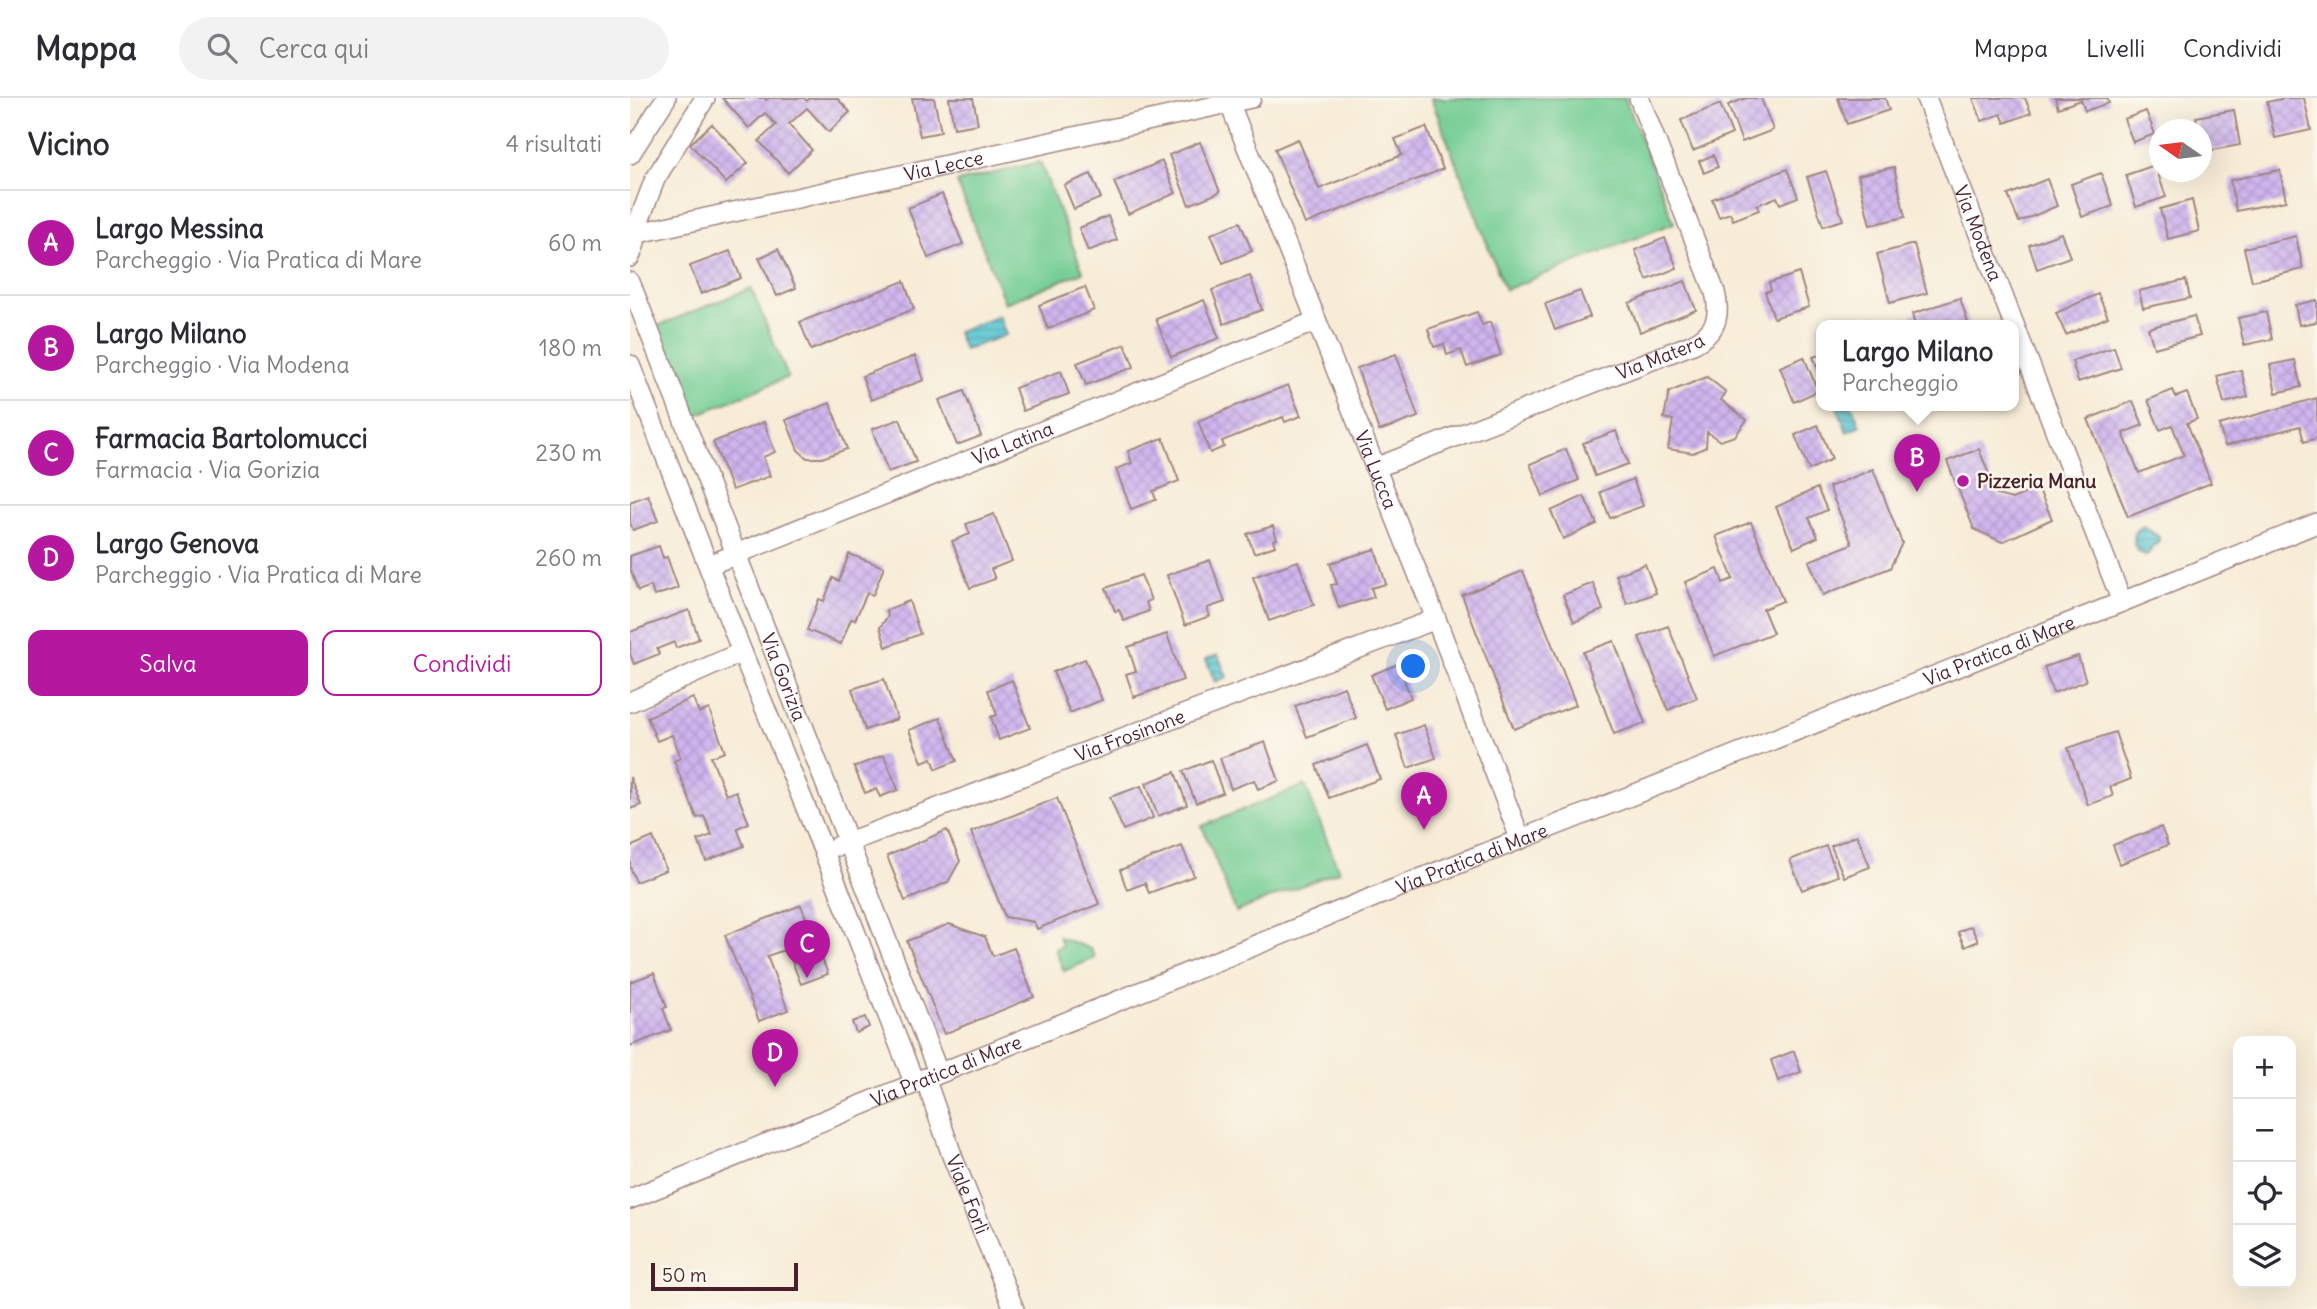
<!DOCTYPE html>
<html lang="it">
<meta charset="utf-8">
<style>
:root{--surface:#fff;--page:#f2f2f3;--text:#2b2b33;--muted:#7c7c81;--line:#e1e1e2;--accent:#b5179e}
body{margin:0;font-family:Delius,sans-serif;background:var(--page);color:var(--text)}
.controls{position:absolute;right:21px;bottom:21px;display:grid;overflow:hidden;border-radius:14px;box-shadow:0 7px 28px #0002}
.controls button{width:63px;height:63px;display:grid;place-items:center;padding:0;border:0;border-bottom:2px solid var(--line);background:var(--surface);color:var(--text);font:35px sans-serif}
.compass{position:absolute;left:1519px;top:21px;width:63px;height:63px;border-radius:50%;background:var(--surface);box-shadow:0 7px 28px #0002;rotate:284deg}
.scale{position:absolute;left:21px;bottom:18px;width:147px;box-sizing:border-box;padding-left:7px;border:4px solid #4a1f2b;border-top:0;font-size:19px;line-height:24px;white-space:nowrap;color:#4a1f2b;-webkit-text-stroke:5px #fbf7ec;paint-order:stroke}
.you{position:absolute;left:784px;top:569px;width:24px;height:24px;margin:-18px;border:5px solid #fff;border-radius:50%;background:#1a73e8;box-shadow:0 0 0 10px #1a73e833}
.badge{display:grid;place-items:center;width:46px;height:46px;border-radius:50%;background:var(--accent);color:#fff;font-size:23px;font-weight:700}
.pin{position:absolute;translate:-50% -58px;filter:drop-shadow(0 2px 4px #0008)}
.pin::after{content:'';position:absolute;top:37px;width:24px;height:21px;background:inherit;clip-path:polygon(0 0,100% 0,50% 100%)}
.popup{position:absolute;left:1186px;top:222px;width:203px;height:91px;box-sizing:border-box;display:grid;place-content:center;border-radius:14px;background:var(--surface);filter:drop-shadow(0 2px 5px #0005);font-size:23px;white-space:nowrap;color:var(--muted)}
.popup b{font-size:26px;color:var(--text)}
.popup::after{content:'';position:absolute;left:50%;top:100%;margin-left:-14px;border:14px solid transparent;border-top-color:var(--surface)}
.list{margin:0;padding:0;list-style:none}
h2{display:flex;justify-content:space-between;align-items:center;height:91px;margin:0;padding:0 28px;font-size:30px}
h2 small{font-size:23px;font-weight:400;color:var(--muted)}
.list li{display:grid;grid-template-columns:46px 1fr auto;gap:21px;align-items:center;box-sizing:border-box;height:105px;padding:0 28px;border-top:2px solid var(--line)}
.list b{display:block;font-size:26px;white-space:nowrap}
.list p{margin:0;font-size:23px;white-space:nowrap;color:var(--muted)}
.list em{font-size:23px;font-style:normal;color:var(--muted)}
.actions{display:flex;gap:14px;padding:21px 28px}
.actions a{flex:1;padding:16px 0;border:2px solid var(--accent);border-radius:14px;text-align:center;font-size:24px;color:var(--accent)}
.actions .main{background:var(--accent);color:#fff}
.icon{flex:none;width:38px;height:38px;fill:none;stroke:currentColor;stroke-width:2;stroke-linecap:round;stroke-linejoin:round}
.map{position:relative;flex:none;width:1687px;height:1211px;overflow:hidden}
header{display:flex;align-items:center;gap:42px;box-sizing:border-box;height:98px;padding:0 35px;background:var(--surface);border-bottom:2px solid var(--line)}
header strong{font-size:33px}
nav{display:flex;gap:38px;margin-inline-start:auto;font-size:24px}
.search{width:490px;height:63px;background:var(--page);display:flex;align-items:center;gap:18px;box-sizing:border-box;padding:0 24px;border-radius:38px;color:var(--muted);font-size:26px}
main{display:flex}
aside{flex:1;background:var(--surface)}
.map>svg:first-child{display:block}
</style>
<header>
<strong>Mappa</strong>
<div class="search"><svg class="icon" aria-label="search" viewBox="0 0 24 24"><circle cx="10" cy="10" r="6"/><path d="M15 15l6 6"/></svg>Cerca qui</div>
<nav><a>Mappa</a><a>Livelli</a><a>Condividi</a></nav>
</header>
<main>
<aside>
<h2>Vicino<small>4 risultati</small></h2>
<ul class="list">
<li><span class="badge">A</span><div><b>Largo Messina</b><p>Parcheggio · Via Pratica di Mare</p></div><em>60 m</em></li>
<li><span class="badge">B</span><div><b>Largo Milano</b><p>Parcheggio · Via Modena</p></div><em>180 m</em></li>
<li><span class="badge">C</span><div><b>Farmacia Bartolomucci</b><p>Farmacia · Via Gorizia</p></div><em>230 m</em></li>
<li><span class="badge">D</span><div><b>Largo Genova</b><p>Parcheggio · Via Pratica di Mare</p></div><em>260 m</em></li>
</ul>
<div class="actions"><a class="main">Salva</a><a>Condividi</a></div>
</aside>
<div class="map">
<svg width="1687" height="1211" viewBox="0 0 1687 1211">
<defs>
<pattern id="water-rules" width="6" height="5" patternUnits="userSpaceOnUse" patternTransform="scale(1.75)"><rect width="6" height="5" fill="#5ac6d2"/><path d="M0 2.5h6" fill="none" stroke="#4ca0ab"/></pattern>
<pattern id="building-cross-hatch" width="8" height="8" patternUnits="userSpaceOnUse" patternTransform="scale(1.75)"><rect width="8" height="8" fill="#ceb5ee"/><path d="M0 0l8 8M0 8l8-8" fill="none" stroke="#b29bcc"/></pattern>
</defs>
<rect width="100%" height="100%" fill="#fbf7ec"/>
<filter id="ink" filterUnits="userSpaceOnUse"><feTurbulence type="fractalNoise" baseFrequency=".0143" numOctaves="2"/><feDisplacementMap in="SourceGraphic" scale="14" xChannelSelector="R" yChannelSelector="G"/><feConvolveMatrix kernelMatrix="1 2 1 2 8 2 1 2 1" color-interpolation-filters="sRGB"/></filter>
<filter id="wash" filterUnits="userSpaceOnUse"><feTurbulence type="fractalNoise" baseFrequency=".00686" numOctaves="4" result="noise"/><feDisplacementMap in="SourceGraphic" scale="28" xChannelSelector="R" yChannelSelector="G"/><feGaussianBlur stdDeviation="1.57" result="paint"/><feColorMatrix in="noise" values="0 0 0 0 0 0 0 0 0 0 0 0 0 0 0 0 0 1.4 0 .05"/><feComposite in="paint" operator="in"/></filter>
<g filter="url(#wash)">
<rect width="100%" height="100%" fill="#f7ecd7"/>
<!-- green -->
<g fill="#74cd94" stroke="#5f7660" stroke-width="2">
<polygon points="801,0 995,0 1044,125 875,192"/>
<polygon points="410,64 453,174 375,205 327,84"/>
<polygon points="121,190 158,279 62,319 25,229"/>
<polygon points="675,687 709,773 606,814 572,728"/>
<polygon points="429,839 461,851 465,860 434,873 425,851 432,848"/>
</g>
<!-- water -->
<g fill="url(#water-rules)" stroke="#52727e" stroke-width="2">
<polygon points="369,218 376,237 334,252 327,234"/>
<polygon points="1222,308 1230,328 1217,334 1207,308"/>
<polygon points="1513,428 1529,439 1528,445 1522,448 1520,454 1516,457 1508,454 1504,446 1505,434"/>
<polygon points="588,557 597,579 585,584 576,561"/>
</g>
<g id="blocks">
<!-- building -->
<g fill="url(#building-cross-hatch)">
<polygon points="92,0 135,0 136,2 139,0 174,0 177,3 180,0 207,0 220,14 199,34 177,10 159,26 182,52 158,75 129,43 146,27 135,15 119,30"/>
<polygon points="282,0 304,0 311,34 290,38"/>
<polygon points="319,0 343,0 348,26 324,30"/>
<polygon points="1116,0 1131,0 1143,32 1112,44 1098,7"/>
<polygon points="1208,0 1255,0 1259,12 1217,26"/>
<polygon points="1343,0 1395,0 1401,15 1375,25 1371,16 1352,23"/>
<polygon points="1425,0 1477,0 1479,5 1455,13 1451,2 1428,10"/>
<polygon points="1656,0 1674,0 1681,32 1645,40 1637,4"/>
<polygon points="1090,6 1102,36 1063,53 1051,22"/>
<polygon points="1604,12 1610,47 1572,54 1572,32 1568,32 1566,19"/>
<polygon points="1516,13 1525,36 1503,44 1494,21"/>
<polygon points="82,26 118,65 96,85 60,46"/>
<polygon points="796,29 813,71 675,126 645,51 668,41 689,91 772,57 765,41"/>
<polygon points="570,44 590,94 559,107 539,57"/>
<polygon points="1083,57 1088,69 1074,75 1069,63"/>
<polygon points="532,63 546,95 498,116 484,84"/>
<polygon points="1525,67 1536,99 1506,109 1496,77"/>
<polygon points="1264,69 1275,119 1240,127 1228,77"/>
<polygon points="1157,71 1168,99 1150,106 1147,99 1127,107 1129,112 1103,122 1100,115 1089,119 1082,101"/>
<polygon points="1650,72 1656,103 1606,113 1600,82"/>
<polygon points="1196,73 1213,122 1193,128 1177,79"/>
<polygon points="1471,75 1483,108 1452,119 1441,86"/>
<polygon points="461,76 471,100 444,111 434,87"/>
<polygon points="1417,81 1427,108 1389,124 1378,97"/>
<polygon points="312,96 333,146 298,160 278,110"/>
<polygon points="1562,102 1569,133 1538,141 1530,111"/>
<polygon points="478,118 487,142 458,153 449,130"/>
<polygon points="610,124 622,153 593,165 581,136"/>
<polygon points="1431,135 1440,159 1407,171 1399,147"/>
<polygon points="1666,138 1673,171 1622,183 1614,150"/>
<polygon points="1035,140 1047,170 1017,182 1005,152"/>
<polygon points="1284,146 1297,195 1260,205 1247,156"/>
<polygon points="148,151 166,190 147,198 129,160"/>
<polygon points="100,153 111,180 71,196 60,168"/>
<polygon points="1169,175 1179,209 1144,220 1135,194 1141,192 1139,185"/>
<polygon points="620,178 632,212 594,226 582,192"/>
<polygon points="1556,182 1560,200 1513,210 1509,193"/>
<polygon points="274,183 284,211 181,252 170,224"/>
<polygon points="1055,183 1066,212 1010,234 999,205"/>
<polygon points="455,189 464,212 418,231 409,207"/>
<polygon points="950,193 960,219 925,232 915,206"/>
<polygon points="1468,196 1478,219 1436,237 1426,215"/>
<polygon points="1330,200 1339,228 1285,228 1282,216"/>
<polygon points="574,202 589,240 541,259 526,221"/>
<polygon points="1687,202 1687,224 1669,227 1665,207"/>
<polygon points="847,214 852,227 860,224 871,257 837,269 831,252 817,257 814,246 804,249 798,231"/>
<polygon points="1636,214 1642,241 1614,247 1608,220"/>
<polygon points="1564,218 1570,238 1524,250 1518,230"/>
<polygon points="495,246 504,269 456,287 447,265"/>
<polygon points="1484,249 1491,270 1448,284 1442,263"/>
<polygon points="766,256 788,319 749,333 727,270"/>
<polygon points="1191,256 1191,277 1183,259"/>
<polygon points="285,258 294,282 241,302 232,278"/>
<polygon points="1174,259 1188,293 1164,304 1150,269"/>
<polygon points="1665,262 1671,289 1646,295 1640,267"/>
<polygon points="1611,272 1618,299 1594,305 1587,278"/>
<polygon points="431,273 439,296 393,313 385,290"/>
<polygon points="1077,279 1096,294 1091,302 1117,322 1105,338 1090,343 1077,334 1076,349 1063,355 1038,351 1043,322 1034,320 1039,294"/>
<polygon points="658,287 671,318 655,324 653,319 592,343 594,349 580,355 568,323"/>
<polygon points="1543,292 1546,299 1557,295 1567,321 1557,325 1581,385 1498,419 1458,321 1503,303 1513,327 1493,335 1509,375 1554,357 1542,327 1530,332 1518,302"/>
<polygon points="334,293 351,338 327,347 309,302"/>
<polygon points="1687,300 1687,340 1674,344 1670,328 1595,348 1589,327"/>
<polygon points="200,305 217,351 192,360 177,360 168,352 156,322"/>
<polygon points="270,321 286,364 258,374 242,331"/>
<polygon points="134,324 145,354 133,359 140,378 102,392 83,344"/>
<polygon points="1188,327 1202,361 1179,372 1165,337"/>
<polygon points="986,333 998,366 965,378 953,345"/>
<polygon points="533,340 549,383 523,393 526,402 501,411 486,371 502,365 498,353"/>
<polygon points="936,351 949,382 913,398 900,366"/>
<polygon points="1349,351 1367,397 1382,401 1408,390 1422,421 1372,444 1344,431 1317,363"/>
<polygon points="1243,371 1272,445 1260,470 1193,497 1179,463 1222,446 1199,389"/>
<polygon points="1003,381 1013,408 980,420 970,394"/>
<polygon points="1187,390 1197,412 1179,420 1188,439 1164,450 1146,409"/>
<polygon points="18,397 28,423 3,432 0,425 0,404"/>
<polygon points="954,398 967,426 933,441 921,413"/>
<polygon points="364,416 382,463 361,471 365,481 340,490 322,443 340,436 336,426"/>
<polygon points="1121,424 1153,503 1133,511 1143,535 1084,558 1055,484 1088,471 1093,485 1103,481 1086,438"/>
<polygon points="643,428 647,441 643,442 645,448 624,455 617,436"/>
<polygon points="29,448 33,460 37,459 48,490 24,498 21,488 8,493 0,470 0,458"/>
<polygon points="745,451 756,486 741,490 744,499 709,510 701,487 707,486 700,465"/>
<polygon points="219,456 254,469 243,497 237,495 225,522 221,521 211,546 177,532 189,501 194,503 203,480 209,483"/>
<polygon points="580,462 595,504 577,510 580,518 555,527 537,477"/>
<polygon points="668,463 684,507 639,523 623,479"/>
<polygon points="1015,466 1026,495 997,506 986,477"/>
<polygon points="893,473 946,607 884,631 832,497"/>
<polygon points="511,477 521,502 516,504 519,513 494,523 489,512 485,513 476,490"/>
<polygon points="963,485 973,512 944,524 933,497"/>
<polygon points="279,503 290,536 256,549 250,529 258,518 256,512"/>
<polygon points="59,512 69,541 46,550 44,544 27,551 29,556 4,566 0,556 0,534"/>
<polygon points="1038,528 1067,600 1038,612 1009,539"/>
<polygon points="537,536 553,582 504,599 496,576 506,573 498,549"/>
<polygon points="984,543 1015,625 984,636 953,554"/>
<polygon points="1448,558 1456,583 1423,595 1414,569"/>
<polygon points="455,561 472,602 440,615 423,574"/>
<polygon points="768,566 781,600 755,611 741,577"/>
<polygon points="254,581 267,621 235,632 222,591"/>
<polygon points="382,582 400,630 369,642 361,619 367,617 358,592"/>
<polygon points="714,589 726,620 677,639 665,608"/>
<polygon points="63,600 69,615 79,611 95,654 81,659 96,697 106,693 119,725 107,730 114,748 76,763 68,742 82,737 74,718 67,720 44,663 51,660 42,637 27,643 17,619"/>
<polygon points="310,620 327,663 306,671 302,660 292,664 279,632"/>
<polygon points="794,627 806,660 778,670 766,637"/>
<polygon points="1485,634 1501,681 1480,689 1483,698 1458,707 1438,650"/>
<polygon points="635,644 649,683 628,691 624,682 601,691 590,660"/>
<polygon points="737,647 750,681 699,700 686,667"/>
<polygon points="254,657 268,692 250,699 246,691 235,695 224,669"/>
<polygon points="581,662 593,695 566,705 553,673"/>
<polygon points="545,674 557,707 528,718 516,685"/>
<polygon points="0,679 11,707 0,711"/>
<polygon points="511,688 523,720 493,732 480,699"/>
<polygon points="427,700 469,806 407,831 404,824 375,819 341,734"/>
<polygon points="1531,729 1538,747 1490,766 1483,747"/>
<polygon points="317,732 330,763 318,784 275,803 257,758"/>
<polygon points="1227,737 1240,769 1214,779 1201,748"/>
<polygon points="23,739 36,772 6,784 0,769 0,749"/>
<polygon points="552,748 564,778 519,795 515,785 497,792 490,772"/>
<polygon points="1196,748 1208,778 1172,792 1160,762"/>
<polygon points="171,807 198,876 171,886 157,851 137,858 158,912 129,923 95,837"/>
<polygon points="319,826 355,839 363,858 384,850 404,899 314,936 277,843"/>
<polygon points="1341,828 1348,843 1335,849 1328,834"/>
<polygon points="24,875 37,909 33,910 41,932 0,948 0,884"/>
<polygon points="235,919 239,929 226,935 222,924"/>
<polygon points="1164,953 1171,974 1148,983 1141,962"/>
</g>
</g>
</g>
<g filter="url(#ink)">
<use href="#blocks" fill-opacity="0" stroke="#a08681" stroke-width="2"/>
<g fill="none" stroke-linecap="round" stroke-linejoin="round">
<defs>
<g id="minor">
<path id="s1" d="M1296,0L1492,504"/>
<path id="s2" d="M599,4L806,521L890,740"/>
<polyline points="0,56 36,0"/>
<polyline points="0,127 5,145 0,159"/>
<path id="s3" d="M4,136L621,0"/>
<polyline points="4,136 25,81 75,0"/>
<path id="s4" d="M0,184L308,974"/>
<polyline points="0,267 112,554 194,754 284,984"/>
<path id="s5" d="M745,370L1063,246C1086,234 1091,219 1085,194L1009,0"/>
<path id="s6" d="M79,467L686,223"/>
<polyline points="0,604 112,554"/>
<path id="s7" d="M208,748L806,521"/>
<path id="s8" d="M295,980L323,1060L384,1211"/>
<path id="s9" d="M0,1101L744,799L1492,504L1687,425"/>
</g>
</defs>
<!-- minor casing -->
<use href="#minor" stroke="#a08681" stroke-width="22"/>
<!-- minor -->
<use href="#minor" stroke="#fff" stroke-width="19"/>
</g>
</g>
<!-- markers -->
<circle fill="#b5179e" stroke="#fbf7ec" stroke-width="2.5" cx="1333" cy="383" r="7"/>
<g text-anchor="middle" stroke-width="5" stroke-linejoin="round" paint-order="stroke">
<!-- street labels -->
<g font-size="19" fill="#4a1f2b" stroke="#fbf7ec">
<text dy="7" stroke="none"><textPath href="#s3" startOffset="317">Via Lecce</textPath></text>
<text dy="7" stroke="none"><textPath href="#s1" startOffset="145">Via Modena</textPath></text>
<text dy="7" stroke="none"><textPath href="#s5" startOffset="306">Via Matera</textPath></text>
<text dy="7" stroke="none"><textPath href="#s6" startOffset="327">Via Latina</textPath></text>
<text dy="7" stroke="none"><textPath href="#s2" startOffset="396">Via Lucca</textPath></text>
<text dy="7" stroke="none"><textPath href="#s9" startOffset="1475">Via Pratica di Mare</textPath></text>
<text dy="7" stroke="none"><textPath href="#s4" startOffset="424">Via Gorizia</textPath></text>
<text dy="7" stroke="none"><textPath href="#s7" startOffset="312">Via Frosinone</textPath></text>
<text dy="7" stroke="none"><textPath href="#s9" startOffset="908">Via Pratica di Mare</textPath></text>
<text dy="7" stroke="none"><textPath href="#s9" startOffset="341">Via Pratica di Mare</textPath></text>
<text dy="7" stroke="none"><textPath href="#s8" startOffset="124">Viale Forlì</textPath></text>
</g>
<!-- poi labels -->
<g font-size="19" font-weight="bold" fill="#4a1f2b" stroke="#fbf7ec" text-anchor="start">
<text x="1347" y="390">Pizzeria Manu</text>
</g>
</g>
</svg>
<div class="controls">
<button>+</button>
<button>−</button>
<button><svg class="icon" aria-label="locate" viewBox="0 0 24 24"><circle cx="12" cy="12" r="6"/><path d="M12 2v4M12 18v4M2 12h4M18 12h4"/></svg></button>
<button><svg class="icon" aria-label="layers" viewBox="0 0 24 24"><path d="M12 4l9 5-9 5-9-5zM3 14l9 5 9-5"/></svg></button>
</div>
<svg class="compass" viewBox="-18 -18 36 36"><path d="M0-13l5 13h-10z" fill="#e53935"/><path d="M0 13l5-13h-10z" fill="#7c7c81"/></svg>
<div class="scale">50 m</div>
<div class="you"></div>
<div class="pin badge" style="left:794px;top:732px">A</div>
<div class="pin badge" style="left:1287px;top:394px">B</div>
<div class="popup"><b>Largo Milano</b>Parcheggio</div>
<div class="pin badge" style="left:177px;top:880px">C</div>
<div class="pin badge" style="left:145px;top:989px">D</div>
</div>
</main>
